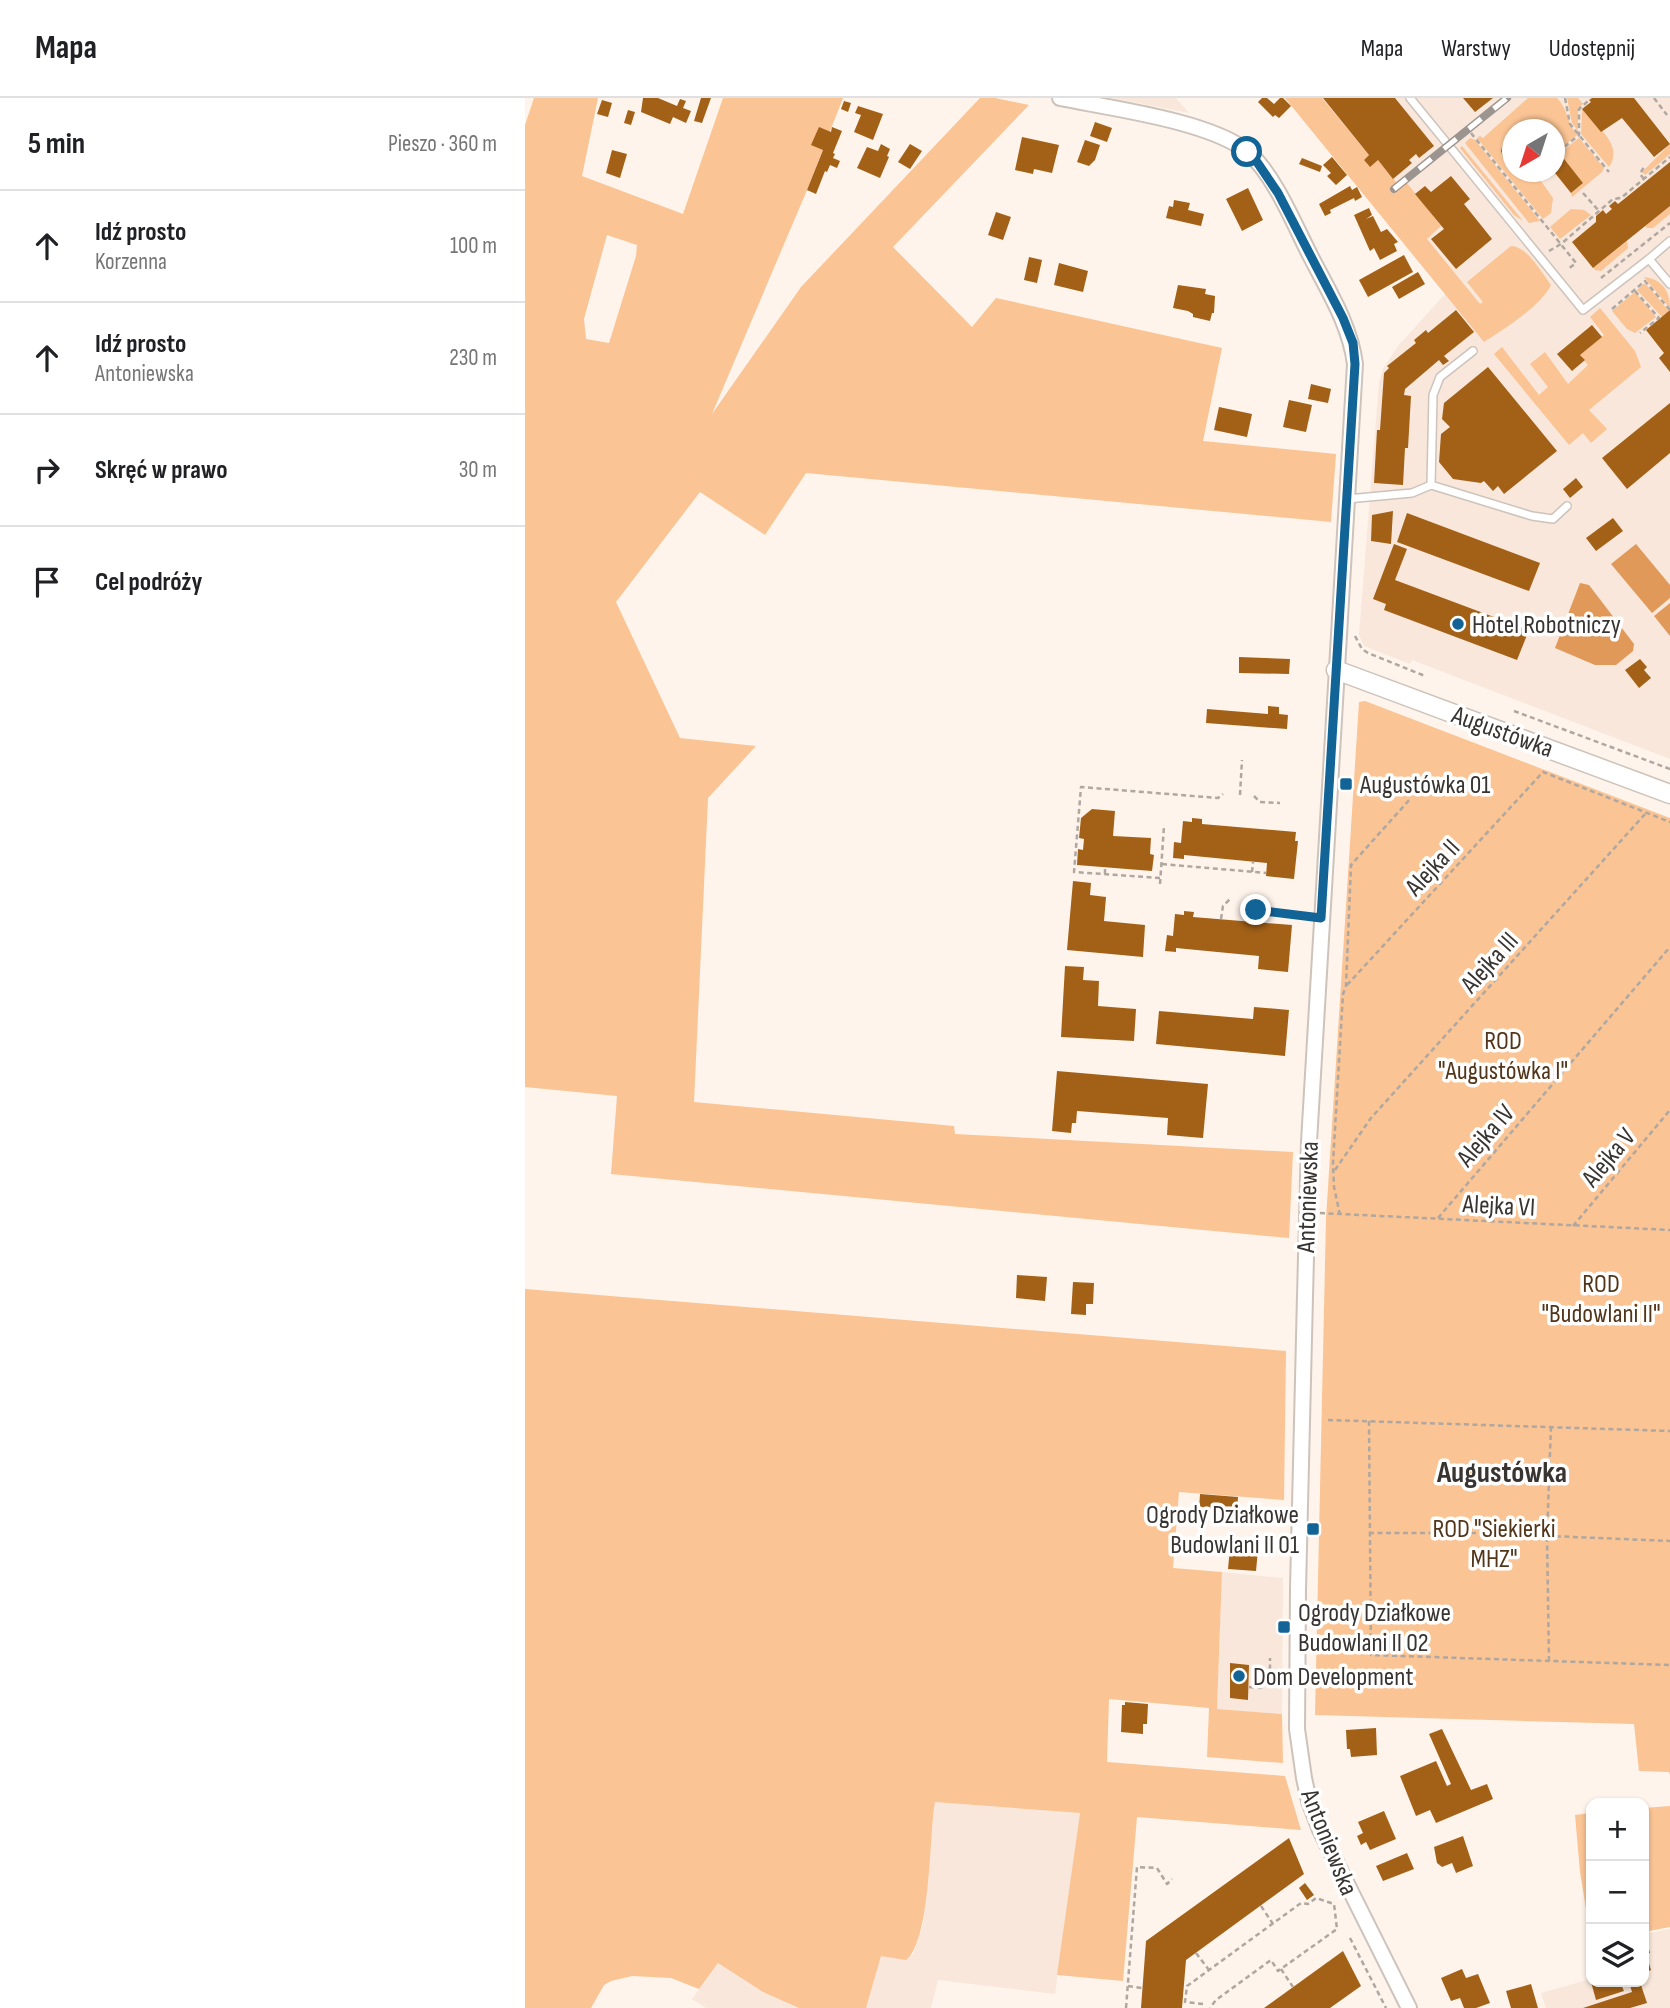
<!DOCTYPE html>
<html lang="pl">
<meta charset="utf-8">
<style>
:root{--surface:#fff;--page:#f2f2f2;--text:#202124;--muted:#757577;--line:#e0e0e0}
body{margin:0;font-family:"Sofia Sans Condensed",sans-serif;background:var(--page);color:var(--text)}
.controls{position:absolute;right:21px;bottom:21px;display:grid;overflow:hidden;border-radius:14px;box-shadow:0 2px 5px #0004}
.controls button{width:63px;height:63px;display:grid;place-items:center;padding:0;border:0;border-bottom:2px solid var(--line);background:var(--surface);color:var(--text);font:35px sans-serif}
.compass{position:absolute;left:977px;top:21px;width:63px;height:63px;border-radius:50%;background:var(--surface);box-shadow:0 2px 5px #0004;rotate:219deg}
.stop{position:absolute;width:21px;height:21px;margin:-16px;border:5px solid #126496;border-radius:50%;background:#fff}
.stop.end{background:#126496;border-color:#fff;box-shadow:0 2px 7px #0008}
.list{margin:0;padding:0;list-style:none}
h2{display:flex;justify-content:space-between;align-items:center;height:91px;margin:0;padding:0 28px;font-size:30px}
h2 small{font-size:23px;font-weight:400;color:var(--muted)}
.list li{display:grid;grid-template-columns:46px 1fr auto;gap:21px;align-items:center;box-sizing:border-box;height:112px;padding:0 28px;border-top:2px solid var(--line)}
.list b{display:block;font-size:26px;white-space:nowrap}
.list p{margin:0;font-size:23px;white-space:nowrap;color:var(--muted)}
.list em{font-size:23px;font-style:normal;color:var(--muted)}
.icon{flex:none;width:38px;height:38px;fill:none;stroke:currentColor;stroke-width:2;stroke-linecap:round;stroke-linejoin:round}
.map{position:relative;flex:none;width:1145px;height:1910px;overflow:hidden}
header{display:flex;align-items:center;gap:42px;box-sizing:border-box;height:98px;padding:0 35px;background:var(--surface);border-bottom:2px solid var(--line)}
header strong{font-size:33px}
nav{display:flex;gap:38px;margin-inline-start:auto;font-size:24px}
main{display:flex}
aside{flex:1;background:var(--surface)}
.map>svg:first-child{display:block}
</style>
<header>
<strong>Mapa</strong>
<nav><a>Mapa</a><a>Warstwy</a><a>Udostępnij</a></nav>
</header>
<main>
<aside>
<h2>5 min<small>Pieszo · 360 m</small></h2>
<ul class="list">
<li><svg class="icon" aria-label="ahead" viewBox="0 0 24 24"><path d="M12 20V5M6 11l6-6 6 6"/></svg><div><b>Idź prosto</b><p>Korzenna</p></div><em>100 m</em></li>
<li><svg class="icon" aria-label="ahead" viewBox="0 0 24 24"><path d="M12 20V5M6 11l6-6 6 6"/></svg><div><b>Idź prosto</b><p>Antoniewska</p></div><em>230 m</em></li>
<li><svg class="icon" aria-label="right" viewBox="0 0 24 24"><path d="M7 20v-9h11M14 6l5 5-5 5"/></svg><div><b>Skręć w prawo</b></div><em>30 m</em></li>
<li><svg class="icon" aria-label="arrive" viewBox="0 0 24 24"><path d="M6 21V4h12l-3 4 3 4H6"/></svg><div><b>Cel podróży</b></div></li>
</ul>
</aside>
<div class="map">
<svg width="1145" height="1910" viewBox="0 0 1145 1910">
<rect width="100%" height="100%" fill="#fef4eb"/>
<!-- built -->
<g fill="#f8e7da" fill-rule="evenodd">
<polygon points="588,0 651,0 664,15"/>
<path d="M760,0H1145V661L887,562L885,566L839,548L834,537L854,284L858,271L873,248L920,196ZM988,32H1030V74H988Z"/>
<polygon points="697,1474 758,1480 757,1616 692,1611"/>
<polygon points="410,1704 555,1715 530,1896 413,1882 406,1910 341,1910 356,1858 388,1857 392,1846 398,1826"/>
<polygon points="1145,1831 1145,1910 1021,1910 1016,1895 1066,1881 1066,1884 1119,1884 1119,1836"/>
<polygon points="193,1865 238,1894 274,1910 181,1910 167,1901"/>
</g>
<!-- green -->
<g fill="#fac494" fill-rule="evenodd">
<path d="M9,0H73L57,78L158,116L198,0H318L282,92L187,316L276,189L455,0H470L504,7L368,149L447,229L471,200L697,250L678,343L811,356L806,424L281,375L240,437L175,394L91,504L155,640L231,648L183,700L169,1004L429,1028L430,1036L768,1054L764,1140L86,1076L92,998L0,989V27ZM82,137L112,147L111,158L84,245L61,241L59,221Z"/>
<path d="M760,0H797L844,57L839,62L844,68L853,62L876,90L882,85L916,128L902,141L955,206L958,204L942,184L986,148C1002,148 1017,175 1026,187C1016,208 979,231 959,244Z"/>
<path d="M1003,0H1032C1043,11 1042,25 1052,37L1030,55V32H988V74H1029L1016,83L1028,100L1026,115L1018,121L952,40L955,38L958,40Z"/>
<polygon points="1042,0 1053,0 1058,6 1053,10 1053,33 1047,25"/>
<path d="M1057,11C1070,27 1100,47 1084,69L1056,36Z"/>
<polygon points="945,40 950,42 1015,123 1004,125 940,45"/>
<polygon points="1054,40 1079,70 1077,74 1047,99 1046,95 1058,85 1034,55"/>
<polygon points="1145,46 1145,56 1120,77 1117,74"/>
<polygon points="937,48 998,123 989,117 935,50"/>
<polygon points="1145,108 1145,116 1128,130 1122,130 1120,128"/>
<polygon points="1046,111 1059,112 1066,117 1035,141 1025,129"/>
<polygon points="1102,143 1103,150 1076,173 1070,172 1068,170"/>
<path d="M1119,179C1137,181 1145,193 1145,210Z"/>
<polygon points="1120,185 1144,213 1137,219 1112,192"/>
<polygon points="1110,194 1131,219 1110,235 1102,231 1087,213"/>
<polygon points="1075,210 1110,253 1116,269 1064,312 1082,331 1066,345 1058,335 1044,347 969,256 977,249 1014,297 1023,289 1005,266 1020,254 1043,286 1063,267 1055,257 1079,237 1065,219"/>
<polygon points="840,603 1145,720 1145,1677 1144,1674 1114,1673 1109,1626 790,1617 801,1121 834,604"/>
<path d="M0,1191L761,1253L759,1402L654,1394L648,1470L697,1474L692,1611L757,1616L758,1665L682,1659L684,1610L584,1601L582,1664L760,1678L776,1732L612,1719L598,1883L532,1877L555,1715L410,1704C404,1738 406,1843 381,1862L356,1858L341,1910H274L238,1894L193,1865L174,1891L146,1880L107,1878L86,1883L79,1887L66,1910H0Z"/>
<polygon points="1145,1708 1145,1829 1119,1834 1119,1710"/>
<polygon points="1066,1715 1066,1842 1055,1774 1050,1717"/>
</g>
<!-- water -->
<g fill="#e09958">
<polygon points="1111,446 1145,487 1145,500 1127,515 1086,466"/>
<polygon points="1055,485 1064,487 1109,546 1108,553 1091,567 1070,567 1030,550"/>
<polygon points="1145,505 1145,538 1129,518"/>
</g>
<!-- building -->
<g fill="#a36117">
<polygon points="118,0 133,0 152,8 155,1 161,3 158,10 166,13 161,25 148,19 145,26 116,14"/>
<polygon points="176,0 186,0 177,25 169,23"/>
<polygon points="737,0 742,0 749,6 755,0 758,0 766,8 754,20 750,17 748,19 733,4"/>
<polygon points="798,0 870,0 909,48 894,60 891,56 884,62 887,65 868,81 853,62 845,69 839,62 844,57"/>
<polygon points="938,0 968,0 950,14"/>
<polygon points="1067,0 1109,0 1145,46 1129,59 1097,20 1076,34 1057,11 1066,4 1064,2"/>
<polygon points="77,2 87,5 83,19 72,16"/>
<polygon points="319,3 326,5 323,14 316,11"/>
<polygon points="333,8 358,16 348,42 329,34 336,17 330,15"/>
<polygon points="103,12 110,14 106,27 99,25"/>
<polygon points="570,24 587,30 582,44 565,38"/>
<polygon points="294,29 306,34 307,29 317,33 308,55 310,56 308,60 315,63 312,70 305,67 302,74 300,73 291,96 282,92 298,52 286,47"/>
<polygon points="988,34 988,71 980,64 976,53 979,42"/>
<polygon points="497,39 534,47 527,75 509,71 508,76 490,72"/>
<polygon points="560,42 575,47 570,62 564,68 552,64"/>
<polygon points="356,46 365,51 362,58 364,59 355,80 332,70 342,49 353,53"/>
<polygon points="385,46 397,53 385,71 373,64"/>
<polygon points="87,52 102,56 95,80 81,75"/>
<polygon points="1032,52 1058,85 1046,95 1030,75 1030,55"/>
<polygon points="807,59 822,77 811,87 802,78 806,75 798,67"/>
<polygon points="777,60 797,68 795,74 774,66"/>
<polygon points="1145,64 1145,108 1068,170 1047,144 1071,124 1071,118 1078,112 1081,116 1087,111 1084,108 1090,103 1093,106"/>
<polygon points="926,78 945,101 939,106 967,141 931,171 906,141 919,131 890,96 900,88 906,94"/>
<polygon points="825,88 827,92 832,89 837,99 830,103 829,100 805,112 806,115 800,118 794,106"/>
<polygon points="723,90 738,122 717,133 701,101"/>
<polygon points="649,102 665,105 663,112 679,116 676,128 641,120 644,108 648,109"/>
<polygon points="844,110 847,117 841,121 848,118 856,134 862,131 873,144 869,146 872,153 855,162 849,150 845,153 829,117"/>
<polygon points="471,114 486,119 478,142 463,137"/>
<polygon points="879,157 888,174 843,199 834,182"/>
<polygon points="504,159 517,162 512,185 499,182"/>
<polygon points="534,165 563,173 558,194 529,187"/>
<polygon points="893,174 900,186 874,201 867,189"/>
<polygon points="653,187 681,191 680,196 690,198 689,215 687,215 685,223 668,219 668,216 663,213 648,210"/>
<polygon points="931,212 949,234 919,258 924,263 918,267 914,262 880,291 879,297 886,298 883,350 880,350 878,387 849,385 852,332 855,332 859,275 864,270 862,268 891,245 889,242 901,232 903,235"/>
<polygon points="1145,212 1145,274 1134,260 1139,255 1121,232"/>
<polygon points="1067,227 1077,239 1055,257 1060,262 1047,273 1032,256"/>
<polygon points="963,269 1032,353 979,396 973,388 968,393 959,383 956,385 928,381 914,364 916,336 925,329 917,321 919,305"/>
<polygon points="786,286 806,291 803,305 783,301"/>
<polygon points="764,302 787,307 781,334 758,329"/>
<polygon points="1145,305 1145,355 1102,391 1077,360"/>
<polygon points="694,309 727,316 722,339 689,332"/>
<polygon points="1051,380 1058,389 1045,400 1038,391"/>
<polygon points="868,413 866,446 846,443 847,417"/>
<polygon points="882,415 1015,465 1004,493 872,444"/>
<polygon points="1088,420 1098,433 1071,453 1061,440"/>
<polygon points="869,446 882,451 870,482 1004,532 992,562 859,512 861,506 848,501"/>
<polygon points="714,559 765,561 764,576 714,575"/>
<polygon points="1115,561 1122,569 1119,572 1126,580 1114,590 1100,572"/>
<polygon points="743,608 754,609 754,616 763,617 762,631 681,625 682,611 743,616"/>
<polygon points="567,711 590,713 588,738 626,740 625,756 629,757 627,773 552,767 553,751 558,752 559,741 554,740 556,720"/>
<polygon points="667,720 677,721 677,726 771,734 770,743 773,743 769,781 741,778 742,765 659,757 659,761 648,760 649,744 656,745 658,723 667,724"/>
<polygon points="548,783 566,785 565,797 581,799 579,823 620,827 618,859 542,852"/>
<polygon points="659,813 669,814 668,819 767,827 763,874 733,871 734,858 651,850 651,854 640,853 642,837 648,838 650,816 659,817"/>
<polygon points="540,868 559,869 558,882 574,883 573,908 611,911 609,943 536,939"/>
<polygon points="729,909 764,912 760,958 631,946 634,913 728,921"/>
<polygon points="532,973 683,986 678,1040 642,1037 643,1020 552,1013 551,1025 547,1025 546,1035 527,1033"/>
<polygon points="492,1177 522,1179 520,1203 491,1200"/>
<polygon points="548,1184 569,1185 568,1206 561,1206 561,1217 546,1216"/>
<polygon points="675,1396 713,1399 712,1413 674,1411"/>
<polygon points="705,1450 733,1452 731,1473 703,1471"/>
<polygon points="705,1565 724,1567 723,1602 705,1600"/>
<polygon points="600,1604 623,1606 622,1626 618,1626 618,1636 596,1634 597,1607 600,1607"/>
<polygon points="851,1630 852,1657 826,1659 825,1651 822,1651 821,1632"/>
<polygon points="917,1631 946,1692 962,1686 968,1701 911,1725 905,1712 891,1718 875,1678 911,1663 922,1688 926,1686 904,1636"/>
<polygon points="859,1713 871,1741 845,1752 841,1744 836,1747 832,1738 838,1735 833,1724"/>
<polygon points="938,1738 948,1768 931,1775 927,1765 917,1769 912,1765 909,1749"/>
<polygon points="764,1740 779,1776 661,1862 657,1910 616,1910 621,1843"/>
<polygon points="882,1755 889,1771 858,1783 851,1768"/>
<polygon points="780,1785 789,1797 782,1802 774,1790"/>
<polygon points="1119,1832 1125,1855 1121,1856 1126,1872 1119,1875"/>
<polygon points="818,1853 836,1888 805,1910 739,1910"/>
<polygon points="937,1871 941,1880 953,1876 965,1905 951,1910 939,1910 935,1900 926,1903 916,1880"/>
<polygon points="1066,1884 1095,1884 1099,1893 1071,1902"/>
<polygon points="1104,1884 1115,1884 1122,1905 1105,1910 1058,1910 1107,1894"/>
<polygon points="1006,1886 1013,1910 986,1910 981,1893"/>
</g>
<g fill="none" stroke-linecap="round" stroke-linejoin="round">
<defs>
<g id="service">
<polyline points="885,0 1058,212 1124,161"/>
<polyline points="1145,143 1124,161 1145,186"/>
<polyline points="948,253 915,279 908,297 906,387 1007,418 1028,421 1042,408"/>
<polyline points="822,401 887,395 906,387"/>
</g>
<path id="minor" d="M535,0C584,10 685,23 723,54C750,78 769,126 786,159C804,194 825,227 830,266L784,1044L780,1198L773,1491L772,1631L779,1680L784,1703L795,1732L884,1910"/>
<polyline id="tertiary" points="811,572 1145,696"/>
</defs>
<!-- service casing -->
<use href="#service" stroke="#cdc3bb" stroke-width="10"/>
<!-- minor casing -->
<use href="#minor" stroke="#cdc3bb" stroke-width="18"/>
<!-- tertiary casing -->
<use href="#tertiary" stroke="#cdc3bb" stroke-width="21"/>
<!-- path -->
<g stroke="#afa7a0" stroke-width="2.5" stroke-dasharray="5 3.5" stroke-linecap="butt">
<polyline points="1040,0 1045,26 1084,74"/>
<polyline points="1129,0 1142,17"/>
<polyline points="946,35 1051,165 1042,172"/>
<polyline points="1033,54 1054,37 1054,11 1063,3"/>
<polyline points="1119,81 1115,76 1120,67"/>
<polyline points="1058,95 1074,113"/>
<polyline points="1024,153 1036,146 1088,101 1096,100 1145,59"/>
<polyline points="1076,180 1145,125"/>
<polyline points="1110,193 1134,220 1115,235"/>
<polyline points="1087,211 1120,183 1145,212"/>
<polyline points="830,538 837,551 843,555 900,578"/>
<polyline points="989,613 1145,671"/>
<polyline points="715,697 717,662"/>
<polyline points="729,698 735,704 755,705"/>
<polyline points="637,766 741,775"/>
<polyline points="727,774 728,764"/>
<polyline points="580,776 580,769"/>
<polyline points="635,780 549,774 556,689 693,700 698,696"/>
<polyline points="635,786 639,728"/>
<polyline points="696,821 698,808 706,800"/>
<polyline points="723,823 724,811 783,817"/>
<polyline points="822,887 1018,674 1145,724"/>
<polyline points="810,1072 846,1020 1121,715"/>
<polyline points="795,1115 1145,1132"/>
<polyline points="815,1117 809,1089 808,1065 818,896 821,888 826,767 886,700"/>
<polyline points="913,1120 1145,849"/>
<polyline points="1048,1128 1145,1012"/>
<polyline points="803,1322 1145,1333"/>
<polyline points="844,1323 846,1557 1145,1567"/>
<polyline points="844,1435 953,1435 1145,1443"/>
<polyline points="1024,1563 1022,1438 1026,1328"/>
<polyline points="724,1589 735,1590 741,1587 745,1577 745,1560"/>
<polyline points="736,1808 748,1826"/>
<polyline points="825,1840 861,1910"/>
<polyline points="671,1855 684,1872"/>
<polyline points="756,1871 768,1889"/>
<polyline points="603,1888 617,1890"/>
<polyline points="678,1906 660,1904 662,1888 776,1805 783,1806 791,1800 809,1806 812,1831 753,1873 746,1862 691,1902 685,1910"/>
<polyline points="601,1910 612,1769 632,1770 642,1786 647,1781"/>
</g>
<!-- service -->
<use href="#service" stroke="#fff" stroke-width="7"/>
<!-- minor -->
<use href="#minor" stroke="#fff" stroke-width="14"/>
<!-- tertiary -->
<use href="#tertiary" stroke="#fff" stroke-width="18"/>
<defs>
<polyline id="rail" points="869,91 982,0"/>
</defs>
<!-- rail casing -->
<use href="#rail" stroke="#9c958f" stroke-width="8"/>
<!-- rail -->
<use href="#rail" stroke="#fff" stroke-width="5" stroke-dasharray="16" stroke-linecap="butt"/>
</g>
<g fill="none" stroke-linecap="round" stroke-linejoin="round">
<!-- route -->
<polyline stroke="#126496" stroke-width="9" points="722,54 732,64 753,95 818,220 828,245 830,266 796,820 731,812"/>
</g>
<!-- markers -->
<g fill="#126496" stroke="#fff" stroke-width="2.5">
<circle cx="933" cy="526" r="7"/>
<rect x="814" y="679" width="14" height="14" rx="3.5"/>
<rect x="781" y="1424" width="14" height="14" rx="3.5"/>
<rect x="752" y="1522" width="14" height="14" rx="3.5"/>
<circle cx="714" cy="1578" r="7"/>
</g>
<g text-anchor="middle" stroke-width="7" stroke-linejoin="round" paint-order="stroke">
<!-- poi labels -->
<g font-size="26" fill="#383431" stroke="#fff" text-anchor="start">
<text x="947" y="535">Hotel Robotniczy</text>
<text x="835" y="695">Augustówka 01</text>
<text x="774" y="1425" text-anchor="end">Ogrody Działkowe<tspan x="774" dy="30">Budowlani II 01</tspan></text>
<text x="773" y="1523">Ogrody Działkowe<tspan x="773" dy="30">Budowlani II 02</tspan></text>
<text x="728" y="1587">Dom Development</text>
</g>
<!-- street labels -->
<g font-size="26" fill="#383431" stroke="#fff">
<text transform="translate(978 633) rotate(20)" y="9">Augustówka</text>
<text transform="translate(907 769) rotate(-47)" y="9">Alejka II</text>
<text transform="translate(964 864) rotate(-48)" y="9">Alejka III</text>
<text transform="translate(960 1037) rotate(-49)" y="9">Alejka IV</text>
<text transform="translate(1083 1059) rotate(-50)" y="9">Alejka V</text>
<text transform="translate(782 1099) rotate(-88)" y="9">Antoniewska</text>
<text transform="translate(974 1107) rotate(3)" y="9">Alejka VI</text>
<text transform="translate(805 1744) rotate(68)" y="9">Antoniewska</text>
</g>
<!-- park labels -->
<g font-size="26" fill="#53361a" stroke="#fff">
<text x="978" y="951">ROD<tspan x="978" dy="30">"Augustówka I"</tspan></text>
<text x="1076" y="1194">ROD<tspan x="1076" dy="30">"Budowlani II"</tspan></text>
<text x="969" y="1439">ROD "Siekierki<tspan x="969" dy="30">MHZ"</tspan></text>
</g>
<!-- quarter labels -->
<g font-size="30" font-weight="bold" fill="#383431" stroke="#fff">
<text x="977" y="1384">Augustówka</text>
</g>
</g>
</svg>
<div class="controls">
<button>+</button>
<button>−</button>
<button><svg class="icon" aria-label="layers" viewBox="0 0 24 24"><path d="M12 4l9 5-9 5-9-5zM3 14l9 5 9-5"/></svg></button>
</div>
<svg class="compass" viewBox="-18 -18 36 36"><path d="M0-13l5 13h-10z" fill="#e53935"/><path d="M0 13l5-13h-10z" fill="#757577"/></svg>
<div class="stop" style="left:722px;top:54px"></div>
<div class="stop end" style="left:731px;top:812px"></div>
</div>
</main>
